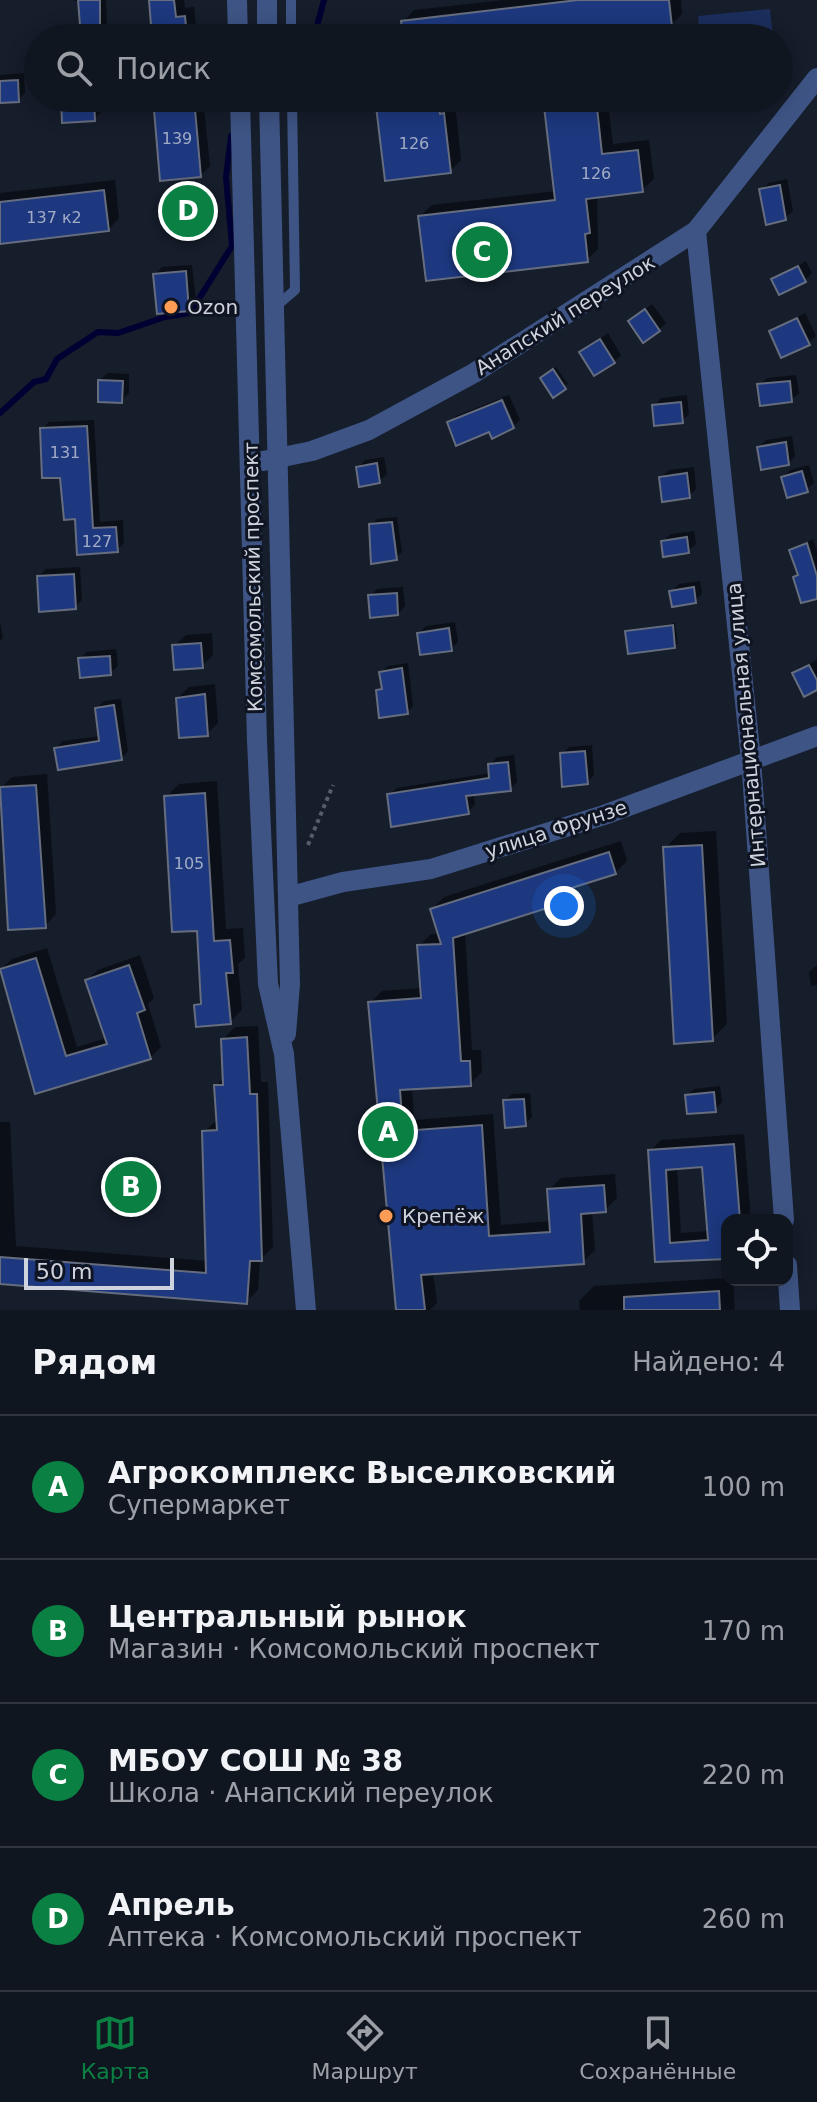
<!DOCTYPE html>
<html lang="ru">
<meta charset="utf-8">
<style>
:root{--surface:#101620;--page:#191f29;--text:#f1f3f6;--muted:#9c9fa5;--line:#30353e;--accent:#0b8043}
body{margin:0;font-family:"DejaVu Sans",sans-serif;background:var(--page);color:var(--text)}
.controls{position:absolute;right:24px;bottom:24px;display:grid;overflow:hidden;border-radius:16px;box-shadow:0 4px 20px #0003}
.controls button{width:72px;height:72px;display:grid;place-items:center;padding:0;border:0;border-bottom:2px solid var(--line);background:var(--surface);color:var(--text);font:40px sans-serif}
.scale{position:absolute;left:24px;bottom:20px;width:150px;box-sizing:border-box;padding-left:8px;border:4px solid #ced3dd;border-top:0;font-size:22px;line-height:28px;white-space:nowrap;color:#ced3dd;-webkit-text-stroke:6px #0e1421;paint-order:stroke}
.you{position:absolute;left:564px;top:906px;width:28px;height:28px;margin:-20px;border:6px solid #fff;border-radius:50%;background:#1a73e8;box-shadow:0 0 0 12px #1a73e833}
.badge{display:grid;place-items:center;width:52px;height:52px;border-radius:50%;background:var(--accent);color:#fff;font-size:26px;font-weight:700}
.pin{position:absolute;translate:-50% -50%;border:4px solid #fff;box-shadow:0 2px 8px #0006}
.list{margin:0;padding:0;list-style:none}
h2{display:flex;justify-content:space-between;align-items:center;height:104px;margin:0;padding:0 32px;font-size:34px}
h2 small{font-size:26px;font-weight:400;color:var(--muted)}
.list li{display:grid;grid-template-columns:52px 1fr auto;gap:24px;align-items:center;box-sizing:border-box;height:144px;padding:0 32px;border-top:2px solid var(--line)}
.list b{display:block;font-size:30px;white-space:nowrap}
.list p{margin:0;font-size:26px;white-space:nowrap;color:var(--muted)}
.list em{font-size:26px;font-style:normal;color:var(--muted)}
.icon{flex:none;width:44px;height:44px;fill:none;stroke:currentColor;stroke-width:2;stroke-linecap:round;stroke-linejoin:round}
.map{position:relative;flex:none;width:817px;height:1310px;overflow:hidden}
.search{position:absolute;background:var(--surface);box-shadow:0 4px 20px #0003;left:24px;right:24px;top:24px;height:88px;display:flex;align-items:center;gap:20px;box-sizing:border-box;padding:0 28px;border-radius:44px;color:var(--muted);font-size:30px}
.sheet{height:680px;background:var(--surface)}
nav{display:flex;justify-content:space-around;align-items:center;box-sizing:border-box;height:112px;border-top:2px solid var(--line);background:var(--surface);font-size:22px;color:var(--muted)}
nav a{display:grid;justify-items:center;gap:4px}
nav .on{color:var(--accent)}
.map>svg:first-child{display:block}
</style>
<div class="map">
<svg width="817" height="1310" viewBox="0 0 817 1310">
<rect width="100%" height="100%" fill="#161d2b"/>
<!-- green -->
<polygon fill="#1b2e5c" points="770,9 773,38 700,38 698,16"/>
<!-- shadow -->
<g fill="#0007" fill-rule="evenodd">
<polygon points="73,0 106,0 107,25 116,25 117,38 83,38 81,3"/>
<polygon points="150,0 184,0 185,8 194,7 197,38 152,38"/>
<polygon points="504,0 681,0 682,14 671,25 637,29 638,38 405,38 403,22 414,10"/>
<polygon points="24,73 25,93 18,100 0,101 0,75"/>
<polygon points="64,98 101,98 102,112 94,119"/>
<polygon points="156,98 203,98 210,166 200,176"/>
<polygon points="377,98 450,98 450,104 455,103 461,160 450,171"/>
<polygon points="545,98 634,98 608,103 613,144 649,140 654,179 642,190 597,195 598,249 587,260 420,216 432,205 556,191"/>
<polygon points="787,179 793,211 785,218 761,190 769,183"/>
<polygon points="115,180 119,218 108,230 0,242 0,193"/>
<polygon points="806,261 812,273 805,280 774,280"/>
<polygon points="192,265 196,302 188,309 155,275 162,267"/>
<polygon points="652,304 666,323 659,330 630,321"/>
<polygon points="805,313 816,336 808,343 771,331"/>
<polygon points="608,333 621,355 614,362 581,352"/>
<polygon points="556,367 568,384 553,395 545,375"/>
<polygon points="108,373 129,374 129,393 121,401 100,380"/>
<polygon points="796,375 799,393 791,400 760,385 767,378"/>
<polygon points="509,395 520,420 515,425 502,397"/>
<polygon points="687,395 689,414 682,421 654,406 661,398"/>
<polygon points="499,399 511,427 449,423 456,416"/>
<polygon points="94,420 100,522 123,520 124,543 117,550 77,517 42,429 49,422"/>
<polygon points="792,436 795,456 788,464 759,447 766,440"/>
<polygon points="384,457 387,474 379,481 358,468 365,460"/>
<polygon points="809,465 814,483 806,490 783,477 790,470"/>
<polygon points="694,467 696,489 689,496 661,477 669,470"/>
<polygon points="397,517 402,552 396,558 371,525 377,519"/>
<polygon points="694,531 696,544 688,551 663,541 671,534"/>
<polygon points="813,539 817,552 817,597 795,577 799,573 791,551"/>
<polygon points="80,567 82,600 75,607 39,576 46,569"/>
<polygon points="700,581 702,594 695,601 671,592 679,584"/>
<polygon points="403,587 405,606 398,614 370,596 377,589"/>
<polygon points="0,621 3,638 0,641"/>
<polygon points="455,622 458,642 451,649 419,633 426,626"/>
<polygon points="675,623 678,643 675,647 628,632"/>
<polygon points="212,633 213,655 202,666 174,646 186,635"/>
<polygon points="116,649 118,666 110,673 80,659 87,652"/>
<polygon points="817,659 817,688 795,674"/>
<polygon points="408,663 413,706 407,712 378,691 384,685 381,672 388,666"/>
<polygon points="215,684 218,723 207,734 178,698 189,687"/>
<polygon points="121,699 128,751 121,759 56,748 63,741 100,736 97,708 104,701"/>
<polygon points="592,745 594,775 587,783 562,754 569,747"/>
<polygon points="514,755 517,782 510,789 473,793 475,804 468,812 389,795 397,788 491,773 490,765 497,757"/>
<polygon points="47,774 56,914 45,926 1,788 12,777"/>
<polygon points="217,781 226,929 243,928 245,958 238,964 242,1010 230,1022 196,1005 203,998 199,929 166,797 179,784"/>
<polygon points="716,831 727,1024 712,1039 665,848 680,833"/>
<polygon points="621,841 627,861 615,873 575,885 564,900 465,932 472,1050 481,1050 482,1072 470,1084 412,1087 414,1120 493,1114 501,1225 551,1221 549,1190 561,1178 615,1174 617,1198 605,1210 592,1211 595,1250 583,1262 433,1272 437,1303 430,1310 398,1310 370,1003 382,991 422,988 419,946 431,934 440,934 432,909 444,897"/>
<polygon points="47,948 77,1047 107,1038 87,980 98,970 140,955 154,998 148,1004 161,1047 150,1058 36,1092 1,969 12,959"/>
<polygon points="817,965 817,985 811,986 809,972"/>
<polygon points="258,1026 261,1082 268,1082 273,1247 260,1260 258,1290 246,1302 0,1282 0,1122 10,1122 16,1246 208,1261 204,1132 218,1119 216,1086 225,1077 223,1039 235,1027"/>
<polygon points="720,1086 722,1102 715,1110 687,1096 694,1089"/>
<polygon points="530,1093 532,1117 525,1124 505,1101 512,1094"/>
<path d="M744,1134L751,1220H727V1256L657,1259L650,1151L661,1140ZM704,1165L709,1231L681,1233L677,1167Z"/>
<polygon points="727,1278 733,1280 735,1310 580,1310 579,1301 594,1286"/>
</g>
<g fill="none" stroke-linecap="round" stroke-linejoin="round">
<!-- stream -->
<g stroke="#010032" stroke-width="6">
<polyline points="314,37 324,0"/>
<polyline points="0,413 34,382 46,379 57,359 98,332 118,333 165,317 190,313 232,246 226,177 231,136"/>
</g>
</g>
<!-- building -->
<g fill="#1d387f" stroke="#656d7e" stroke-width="2" fill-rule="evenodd">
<polygon points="78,0 100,0 100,38 81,38"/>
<polygon points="149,0 174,0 176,17 185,16 187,38 152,38"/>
<polygon points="578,0 669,0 672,27 591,38 403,38 401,21"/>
<polygon points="18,80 19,102 0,103 0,81"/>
<polygon points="61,98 94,98 95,121 62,123"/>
<polygon points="153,98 194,98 201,177 160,181"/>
<polygon points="375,98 438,98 440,114 444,113 451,173 385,181"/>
<polygon points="543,98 596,98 602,154 638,150 643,192 586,199 590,233 585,234 588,262 426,281 418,216 555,200"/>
<polygon points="780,185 786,220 766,225 759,189"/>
<polygon points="104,190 109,231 0,244 0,202"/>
<polygon points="798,266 806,282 779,295 771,279"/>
<polygon points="186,271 189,311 157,314 153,274"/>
<polygon points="645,309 660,331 643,343 628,321"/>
<polygon points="797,318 810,345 781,358 769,331"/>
<polygon points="600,339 615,363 594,376 579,352"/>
<polygon points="553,369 566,389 553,398 540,378"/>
<polygon points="98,380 123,381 122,403 98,402"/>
<polygon points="790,381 792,402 760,406 757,384"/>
<polygon points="502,400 514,428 492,439 489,432 456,446 447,422"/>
<polygon points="681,402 683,423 654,426 652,405"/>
<polygon points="87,426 93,528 116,527 118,552 77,555 75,519 64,520 60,478 42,478 40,428"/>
<polygon points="786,442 789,465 761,470 757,447"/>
<polygon points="377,463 380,483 359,487 356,467"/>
<polygon points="802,471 808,492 787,498 781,477"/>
<polygon points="687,473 690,498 662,502 659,477"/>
<polygon points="392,522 397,560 371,564 369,524"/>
<polygon points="687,537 689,553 663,557 661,541"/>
<polygon points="807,543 817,576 817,599 801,603 793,577 798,575 789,550"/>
<polygon points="74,574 76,609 39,612 37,576"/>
<polygon points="694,587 696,603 672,607 669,591"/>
<polygon points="397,593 398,615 370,618 368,595"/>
<polygon points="673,625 675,648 628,654 625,631"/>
<polygon points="449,628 452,651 420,655 417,633"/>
<polygon points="201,643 203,668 174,670 172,645"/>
<polygon points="110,656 111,675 80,678 78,658"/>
<polygon points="809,665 817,680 817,690 804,697 792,673"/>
<polygon points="402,668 408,714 379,718 376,690 382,689 379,672"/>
<polygon points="205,694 208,736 179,738 176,698"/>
<polygon points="114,705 122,760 58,770 54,748 99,741 95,708"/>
<polygon points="585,751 588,784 562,787 560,753"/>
<polygon points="508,762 511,791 466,796 469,814 391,827 387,794 489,778 488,764"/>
<polygon points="36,785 46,928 8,930 0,787"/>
<polygon points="205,793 214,941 230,940 233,973 226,973 231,1024 196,1027 194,1005 201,1004 197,931 172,932 164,796"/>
<polygon points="702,845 713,1041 674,1044 663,847"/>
<polygon points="609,852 616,874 562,891 566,902 453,938 461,1061 470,1061 471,1086 400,1090 403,1131 482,1125 489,1236 550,1232 547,1189 604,1185 606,1212 581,1214 584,1264 421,1275 425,1310 396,1310 368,1002 421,998 417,945 441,944 430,909"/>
<polygon points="36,958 66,1056 107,1044 85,980 129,965 145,1010 137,1013 151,1059 35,1094 0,969"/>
<polygon points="247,1037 250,1094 257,1094 262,1261 250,1261 247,1304 0,1284 0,1257 206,1273 202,1131 217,1130 214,1085 223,1085 221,1039"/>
<polygon points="714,1092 716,1112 687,1114 685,1095"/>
<polygon points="524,1099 526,1126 505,1128 503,1100"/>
<path d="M734,1144L740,1220H727V1259L655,1262L648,1150ZM702,1167L708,1240L670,1243L666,1170Z"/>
<polygon points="719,1291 720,1310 624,1310 624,1297"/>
</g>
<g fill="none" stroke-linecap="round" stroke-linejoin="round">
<!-- path -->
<polyline stroke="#575e6a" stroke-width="4" stroke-dasharray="4 4" stroke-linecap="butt" points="308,845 333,785"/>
<!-- lane -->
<g stroke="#3e5484" stroke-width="10">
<polyline points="291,0 291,38"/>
<polyline points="274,308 295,290 292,98"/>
</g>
<!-- street -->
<g stroke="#3e5484" stroke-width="20">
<polyline points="237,0 238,38"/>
<polyline points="267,0 267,38"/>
<polyline points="240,98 257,741 268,984 284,1054 306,1310"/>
<polyline points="269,98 290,984 286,1034"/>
<polyline points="696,231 751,760 784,1220"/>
<polyline points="263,461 312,451 369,430 474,373 696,231 817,78"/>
<polyline points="288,897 343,882 431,869 604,815 817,736"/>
<polyline points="787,1265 790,1310"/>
</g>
</g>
<!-- markers -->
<g fill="#fd9c55" stroke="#0e1421" stroke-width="3">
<circle cx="171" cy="307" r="8"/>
<circle cx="386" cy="1216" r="8"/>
</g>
<g text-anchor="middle" stroke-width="6" stroke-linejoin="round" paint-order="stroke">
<!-- number labels -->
<g font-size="16" fill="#a2acc6">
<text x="177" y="144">139</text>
<text x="414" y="149">126</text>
<text x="596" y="179">126</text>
<text x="54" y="223">137 к2</text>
<text x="65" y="458">131</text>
<text x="97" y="547">127</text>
<text x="189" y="869">105</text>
</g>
<!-- poi labels -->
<g font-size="20" fill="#ced3dd" stroke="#0e1421" text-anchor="start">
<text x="187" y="314">Ozon</text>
<text x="402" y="1223">Крепёж</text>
</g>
<!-- street labels -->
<g font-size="20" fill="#ced3dd" stroke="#0e1421">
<text transform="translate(565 315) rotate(-32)" y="7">Анапский переулок</text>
<text transform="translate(253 577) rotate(-91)" y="7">Комсомольский проспект</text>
<text transform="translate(746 725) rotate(-95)" y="7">Интернациональная улица</text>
<text transform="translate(556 829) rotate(-18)" y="7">улица Фрунзе</text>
</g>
</g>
</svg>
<div class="controls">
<button><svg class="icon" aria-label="locate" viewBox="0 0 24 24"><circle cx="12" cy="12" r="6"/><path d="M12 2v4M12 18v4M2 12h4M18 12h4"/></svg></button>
</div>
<div class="scale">50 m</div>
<div class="you"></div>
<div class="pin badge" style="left:388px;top:1132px">A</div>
<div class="pin badge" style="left:131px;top:1187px">B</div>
<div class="pin badge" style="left:482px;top:252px">C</div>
<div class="pin badge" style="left:188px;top:211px">D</div>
<div class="search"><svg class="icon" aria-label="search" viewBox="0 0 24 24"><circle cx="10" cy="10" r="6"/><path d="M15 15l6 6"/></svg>Поиск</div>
</div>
<section class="sheet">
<h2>Рядом<small>Найдено: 4</small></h2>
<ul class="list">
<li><span class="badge">A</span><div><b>Агрокомплекс Выселковский</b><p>Супермаркет</p></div><em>100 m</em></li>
<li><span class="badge">B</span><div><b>Центральный рынок</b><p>Магазин · Комсомольский проспект</p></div><em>170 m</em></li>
<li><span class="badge">C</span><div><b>МБОУ СОШ № 38</b><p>Школа · Анапский переулок</p></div><em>220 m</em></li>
<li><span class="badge">D</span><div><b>Апрель</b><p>Аптека · Комсомольский проспект</p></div><em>260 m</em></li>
</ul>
</section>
<nav>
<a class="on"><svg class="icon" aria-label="map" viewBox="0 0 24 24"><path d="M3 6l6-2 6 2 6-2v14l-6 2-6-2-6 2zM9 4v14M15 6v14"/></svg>Карта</a>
<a><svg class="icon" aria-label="directions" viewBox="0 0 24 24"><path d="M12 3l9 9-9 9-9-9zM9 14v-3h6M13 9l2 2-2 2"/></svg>Маршрут</a>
<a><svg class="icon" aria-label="saved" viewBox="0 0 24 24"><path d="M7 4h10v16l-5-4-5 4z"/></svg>Сохранённые</a>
</nav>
